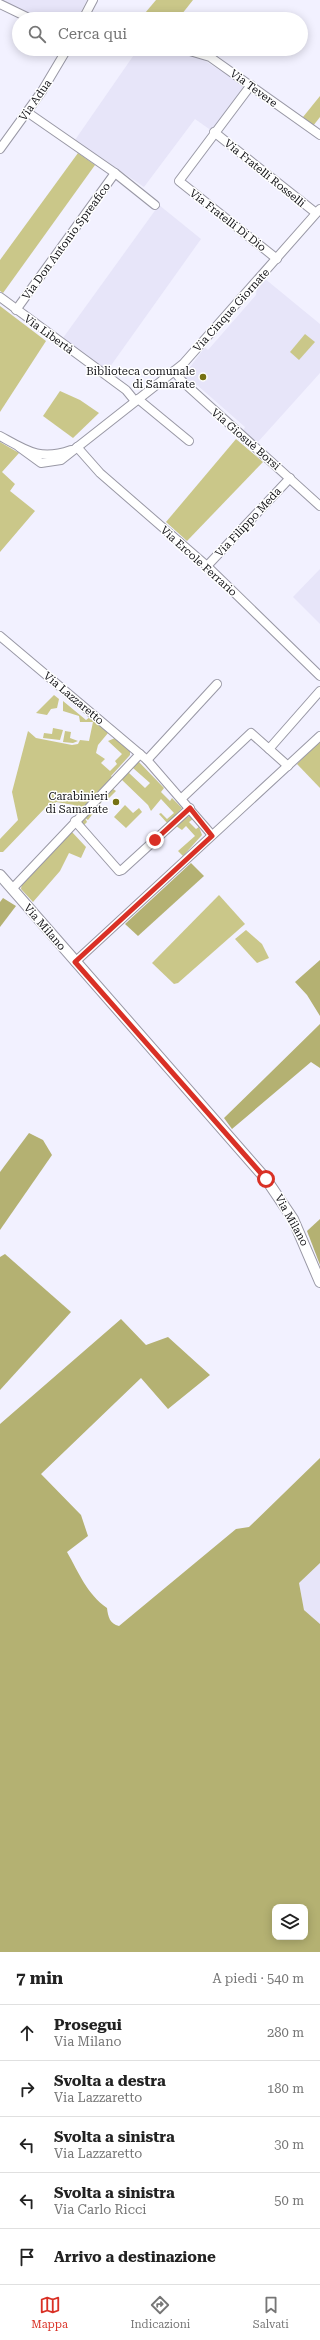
<!DOCTYPE html>
<html lang="it">
<meta charset="utf-8">
<style>
:root{--surface:#fff;--page:#f2f2f2;--text:#222;--muted:#767676;--line:#e0e0e0;--accent:#d93025}
body{margin:0;font-family:"Roboto Serif",serif;background:var(--page);color:var(--text)}
.controls{position:absolute;right:12px;bottom:12px;display:grid;overflow:hidden;border-radius:8px;box-shadow:0 2px 10px #0003}
.controls button{width:36px;height:36px;display:grid;place-items:center;padding:0;border:0;border-bottom:1px solid var(--line);background:var(--surface);color:var(--text);font:20px sans-serif}
.stop{position:absolute;width:12px;height:12px;margin:-9px;border:3px solid #d93025;border-radius:50%;background:#fff}
.stop.end{background:#d93025;border-color:#fff;box-shadow:0 1px 4px #0008}
.list{margin:0;padding:0;list-style:none}
h2{display:flex;justify-content:space-between;align-items:center;height:52px;margin:0;padding:0 16px;font-size:17px}
h2 small{font-size:13px;font-weight:400;color:var(--muted)}
.list li{display:grid;grid-template-columns:26px 1fr auto;gap:12px;align-items:center;box-sizing:border-box;height:56px;padding:0 16px;border-top:1px solid var(--line)}
.list b{display:block;font-size:15px;white-space:nowrap}
.list p{margin:0;font-size:13px;white-space:nowrap;color:var(--muted)}
.list em{font-size:13px;font-style:normal;color:var(--muted)}
.icon{flex:none;width:22px;height:22px;fill:none;stroke:currentColor;stroke-width:2;stroke-linecap:round;stroke-linejoin:round}
.map{position:relative;flex:none;width:320px;height:1952px;overflow:hidden}
.search{position:absolute;background:var(--surface);box-shadow:0 2px 10px #0003;left:12px;right:12px;top:12px;height:44px;display:flex;align-items:center;gap:10px;box-sizing:border-box;padding:0 14px;border-radius:22px;color:var(--muted);font-size:15px}
.sheet{height:332px;background:var(--surface)}
nav{display:flex;justify-content:space-around;align-items:center;box-sizing:border-box;height:56px;border-top:1px solid var(--line);background:var(--surface);font-size:11px;color:var(--muted)}
nav a{display:grid;justify-items:center;gap:2px}
nav .on{color:var(--accent)}
.map>svg:first-child{display:block}
</style>
<div class="map">
<svg width="320" height="1952" viewBox="0 0 320 1952">
<rect width="100%" height="100%" fill="#f2f1ff"/>
<!-- built -->
<g fill="#e7e5f9">
<polygon points="2,0 87,0 77,19 40,19"/>
<polygon points="138,49 166,49 196,55 246,87 212,131 195,119 144,187 75,140"/>
<polygon points="159,205 201,239 107,371 63,338"/>
<polygon points="264,278 320,324 320,373 257,443 243,431 245,427 197,385 194,389 184,375 205,347 208,350 256,295 257,287"/>
<polygon points="320,569 320,624 293,597"/>
<polygon points="320,1563 320,1624 304,1610 299,1583"/>
</g>
<!-- green -->
<g fill="#cac789" fill-rule="evenodd">
<polygon points="156,0 193,0 178,19 140,19"/>
<polygon points="320,96 320,117 313,126 303,117"/>
<polygon points="78,153 95,165 3,293 0,291 0,260"/>
<polygon points="0,306 46,341 0,412"/>
<polygon points="305,334 315,342 299,360 290,352"/>
<polygon points="60,391 80,400 99,413 73,438 43,416"/>
<polygon points="236,439 263,462 187,541 166,522"/>
<polygon points="0,442 19,453 2,472 15,484 10,491 35,511 0,552"/>
<polygon points="54,695 59,699 57,708 51,709 47,715 36,713"/>
<polygon points="63,701 86,720 90,717 108,733 98,745 96,753 105,759 101,763 110,771 117,764 115,761 122,754 108,741 115,738 130,750 130,755 111,776 113,778 80,813 74,805 56,802 51,808 48,805 3,852 0,852 0,839 18,820 12,792 28,731 36,738 72,745 78,744 80,740 89,741 93,722 80,722 79,716 63,711"/>
<polygon points="53,728 63,730 60,740 43,738 44,733 52,734"/>
<polygon points="65,731 71,732 70,738 78,741 73,743 63,742"/>
<polygon points="320,741 320,788 297,764"/>
<path d="M138,761L164,788L161,792L170,801L172,798L182,808L168,824L159,814L161,813L167,819L174,813L161,799L151,811L148,805L121,779ZM133,768L150,783L145,788L129,773Z"/>
<polygon points="116,784 117,785 113,789 116,791 109,798 106,796 88,820 85,818 87,822 83,826 81,821"/>
<polygon points="125,805 133,813 139,808 142,812 126,828 114,817"/>
<polygon points="190,816 193,819 189,822 196,829 199,827 202,835 183,856 178,851 195,836 186,826 182,830 176,826 185,817"/>
<polygon points="71,831 86,847 81,858 69,853 60,871 33,902 21,889 22,883"/>
<polygon points="219,895 245,924 178,983 174,984 152,963"/>
<polygon points="246,930 262,944 269,958 257,963 235,939"/>
</g>
<!-- forest -->
<g fill="#b4b172" fill-rule="evenodd">
<polygon points="191,863 204,876 138,936 125,924"/>
<polygon points="3,898 16,906 0,927 0,902"/>
<polygon points="320,960 320,1016 307,995 295,982"/>
<polygon points="320,1024 320,1068 311,1062 232,1129 224,1118"/>
<polygon points="29,1133 43,1140 52,1155 0,1230 0,1172"/>
<polygon points="320,1219 320,1265 307,1231"/>
<polygon points="5,1254 71,1312 0,1390 0,1257"/>
<path d="M121,1319L146,1345L168,1337L210,1375L168,1409L141,1378L41,1474L81,1515L88,1536L67,1552C79,1573 87,1594 107,1608C108,1617 110,1624 119,1626L236,1529L249,1527L320,1458V1563L299,1583L304,1610L320,1624V1952H0V1424ZM275,1907H305V1937H275Z"/>
</g>
<g fill="none" stroke-linecap="round" stroke-linejoin="round">
<defs>
<g id="minor">
<polyline points="0,4 31,19"/>
<polyline points="83,19 93,0"/>
<polyline points="183,49 210,57 320,135"/>
<polyline points="251,85 179,181 277,259"/>
<polyline points="27,112 115,173 155,205"/>
<polyline points="214,132 316,213"/>
<polyline points="0,149 42,91 67,49"/>
<polyline points="0,297 126,390 135,401"/>
<polyline points="16,310 115,173"/>
<polyline points="174,371 182,381 320,506"/>
<polyline points="138,399 189,441"/>
<path d="M0,436C27,451 40,461 71,450"/>
<polyline points="19,447 41,463 61,460 183,364 320,209"/>
<polyline points="77,447 100,473 207,566 320,676"/>
<polyline points="207,566 290,478"/>
<polyline points="0,636 147,760 212,835"/>
<polyline points="269,749 288,766"/>
<polyline points="147,760 217,684"/>
<polyline points="182,798 251,733 269,749 320,691"/>
<polyline points="75,821 119,871 122,870 190,808"/>
<polyline points="12,889 140,754"/>
<polyline points="75,962 320,736"/>
</g>
<polyline id="tertiary" points="0,875 266,1179 293,1219 320,1282"/>
</defs>
<!-- minor casing -->
<use href="#minor" stroke="#9998a5" stroke-width="10"/>
<!-- tertiary casing -->
<use href="#tertiary" stroke="#9998a5" stroke-width="12"/>
<!-- minor -->
<use href="#minor" stroke="#fff" stroke-width="8"/>
<!-- tertiary -->
<use href="#tertiary" stroke="#fff" stroke-width="10"/>
</g>
<g fill="none" stroke-linecap="round" stroke-linejoin="round">
<!-- route -->
<polyline stroke="#d93025" stroke-width="5" points="155,840 190,808 212,836 75,962 266,1179"/>
</g>
<!-- markers -->
<g fill="#767113" stroke="#fff" stroke-width="1.5">
<circle cx="203" cy="377" r="4"/>
<circle cx="116" cy="802" r="4"/>
</g>
<g text-anchor="middle" stroke-width="3" stroke-linejoin="round" paint-order="stroke">
<!-- street labels -->
<g font-size="11" fill="#121216" stroke="#fff">
<text transform="translate(254 88) rotate(36)" y="4">Via Tevere</text>
<text transform="translate(35 100) rotate(-55)" y="4">Via Adua</text>
<text transform="translate(265 173) rotate(39)" y="4">Via Fratelli Rosselli</text>
<text transform="translate(228 220) rotate(38)" y="4">Via Fratelli Di Dio</text>
<text transform="translate(66 241) rotate(-54)" y="4">Via Don Antonio Spreafico</text>
<text transform="translate(231 310) rotate(-48)" y="4">Via Cinque Giornate</text>
<text transform="translate(49 334) rotate(36)" y="4">Via Libertà</text>
<text transform="translate(246 439) rotate(41)" y="4">Via Giosuè Borsi</text>
<text transform="translate(248 522) rotate(-47)" y="4">Via Filippo Meda</text>
<text transform="translate(199 561) rotate(42)" y="4">Via Ercole Ferrario</text>
<text transform="translate(74 698) rotate(40)" y="4">Via Lazzaretto</text>
<text transform="translate(45 927) rotate(49)" y="4">Via Milano</text>
<text transform="translate(292 1220) rotate(61)" y="4">Via Milano</text>
</g>
<!-- poi labels -->
<g font-size="11" fill="#121216" stroke="#fff" text-anchor="end">
<text x="195" y="375">Biblioteca comunale<tspan x="195" dy="13">di Samarate</tspan></text>
<text x="108" y="800">Carabinieri<tspan x="108" dy="13">di Samarate</tspan></text>
</g>
</g>
</svg>
<div class="controls">
<button><svg class="icon" aria-label="layers" viewBox="0 0 24 24"><path d="M12 4l9 5-9 5-9-5zM3 14l9 5 9-5"/></svg></button>
</div>
<div class="stop" style="left:266px;top:1179px"></div>
<div class="stop end" style="left:155px;top:840px"></div>
<div class="search"><svg class="icon" aria-label="search" viewBox="0 0 24 24"><circle cx="10" cy="10" r="6"/><path d="M15 15l6 6"/></svg>Cerca qui</div>
</div>
<section class="sheet">
<h2>7 min<small>A piedi · 540 m</small></h2>
<ul class="list">
<li><svg class="icon" aria-label="ahead" viewBox="0 0 24 24"><path d="M12 20V5M6 11l6-6 6 6"/></svg><div><b>Prosegui</b><p>Via Milano</p></div><em>280 m</em></li>
<li><svg class="icon" aria-label="right" viewBox="0 0 24 24"><path d="M7 20v-9h11M14 6l5 5-5 5"/></svg><div><b>Svolta a destra</b><p>Via Lazzaretto</p></div><em>180 m</em></li>
<li><svg class="icon" aria-label="left" viewBox="0 0 24 24"><path d="M17 20v-9H6M10 6l-5 5 5 5"/></svg><div><b>Svolta a sinistra</b><p>Via Lazzaretto</p></div><em>30 m</em></li>
<li><svg class="icon" aria-label="left" viewBox="0 0 24 24"><path d="M17 20v-9H6M10 6l-5 5 5 5"/></svg><div><b>Svolta a sinistra</b><p>Via Carlo Ricci</p></div><em>50 m</em></li>
<li><svg class="icon" aria-label="arrive" viewBox="0 0 24 24"><path d="M6 21V4h12l-3 4 3 4H6"/></svg><div><b>Arrivo a destinazione</b></div></li>
</ul>
</section>
<nav>
<a class="on"><svg class="icon" aria-label="map" viewBox="0 0 24 24"><path d="M3 6l6-2 6 2 6-2v14l-6 2-6-2-6 2zM9 4v14M15 6v14"/></svg>Mappa</a>
<a><svg class="icon" aria-label="directions" viewBox="0 0 24 24"><path d="M12 3l9 9-9 9-9-9zM9 14v-3h6M13 9l2 2-2 2"/></svg>Indicazioni</a>
<a><svg class="icon" aria-label="saved" viewBox="0 0 24 24"><path d="M7 4h10v16l-5-4-5 4z"/></svg>Salvati</a>
</nav>
